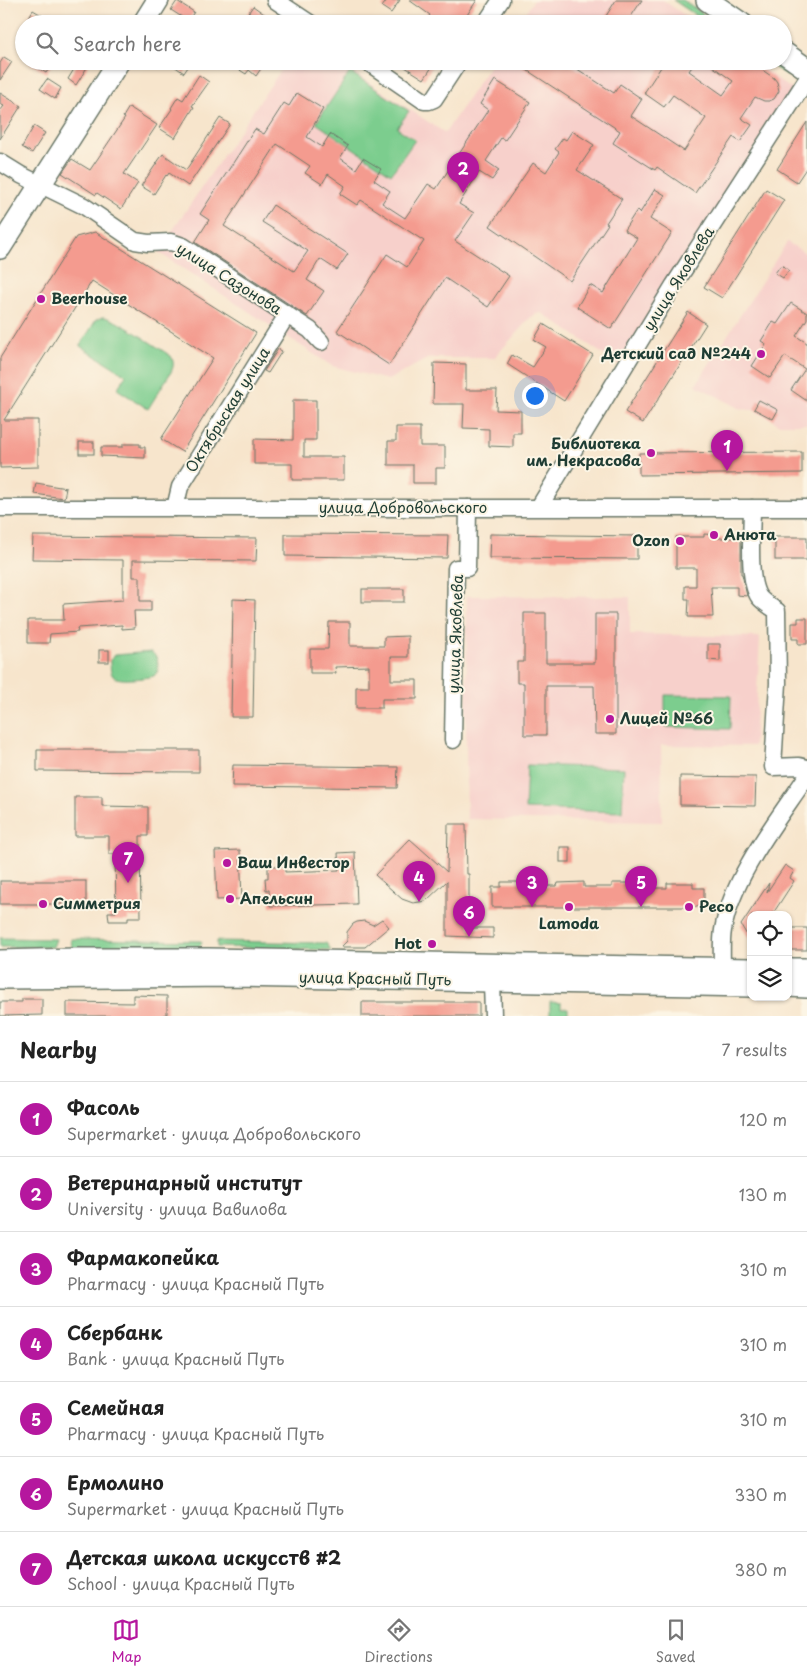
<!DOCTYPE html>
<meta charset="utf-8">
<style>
:root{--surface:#fff;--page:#f6f6f6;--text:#222;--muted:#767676;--line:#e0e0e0;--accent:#b5179e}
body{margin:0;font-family:"Playpen Sans",sans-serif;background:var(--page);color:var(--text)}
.controls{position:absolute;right:15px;bottom:15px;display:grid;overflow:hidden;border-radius:10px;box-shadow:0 1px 4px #0004}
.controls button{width:45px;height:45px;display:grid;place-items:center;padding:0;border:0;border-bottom:1px solid var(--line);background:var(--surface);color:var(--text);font:25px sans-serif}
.you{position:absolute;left:534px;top:395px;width:18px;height:18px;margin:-12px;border:4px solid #fff;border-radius:50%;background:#1a73e8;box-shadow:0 0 0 8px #1a73e833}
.badge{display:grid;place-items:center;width:32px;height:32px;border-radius:50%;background:var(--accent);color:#fff;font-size:16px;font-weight:700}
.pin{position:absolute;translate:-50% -41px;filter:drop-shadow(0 1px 2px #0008)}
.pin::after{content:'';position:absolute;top:26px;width:18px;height:15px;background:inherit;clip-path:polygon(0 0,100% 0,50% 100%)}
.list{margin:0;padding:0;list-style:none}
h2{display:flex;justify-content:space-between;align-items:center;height:65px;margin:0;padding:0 20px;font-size:21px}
h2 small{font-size:16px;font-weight:400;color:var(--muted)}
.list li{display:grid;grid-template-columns:32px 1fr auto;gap:15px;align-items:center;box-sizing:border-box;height:75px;padding:0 20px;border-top:1px solid var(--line)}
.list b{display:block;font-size:19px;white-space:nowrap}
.list p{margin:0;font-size:16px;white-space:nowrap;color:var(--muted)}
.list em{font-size:16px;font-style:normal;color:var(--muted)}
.icon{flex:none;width:28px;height:28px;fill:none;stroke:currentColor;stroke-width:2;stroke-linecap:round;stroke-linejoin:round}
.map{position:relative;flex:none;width:807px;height:1016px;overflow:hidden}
.search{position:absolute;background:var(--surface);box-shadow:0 1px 4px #0004;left:15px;right:15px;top:15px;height:55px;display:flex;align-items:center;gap:12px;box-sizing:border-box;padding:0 18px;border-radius:28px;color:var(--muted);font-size:19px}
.sheet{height:590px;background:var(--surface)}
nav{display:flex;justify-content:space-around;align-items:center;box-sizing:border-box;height:70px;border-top:1px solid var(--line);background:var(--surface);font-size:14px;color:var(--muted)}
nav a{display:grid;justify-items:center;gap:2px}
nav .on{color:var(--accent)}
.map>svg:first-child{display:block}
</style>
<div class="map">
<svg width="807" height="1016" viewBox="0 0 807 1016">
<rect width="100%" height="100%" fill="#fcf5e5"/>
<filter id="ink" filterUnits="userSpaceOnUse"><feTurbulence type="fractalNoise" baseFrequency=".02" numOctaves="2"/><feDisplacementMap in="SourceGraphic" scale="10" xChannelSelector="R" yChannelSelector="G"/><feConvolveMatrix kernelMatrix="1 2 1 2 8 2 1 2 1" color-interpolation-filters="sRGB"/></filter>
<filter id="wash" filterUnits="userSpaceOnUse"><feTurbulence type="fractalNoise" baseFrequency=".0096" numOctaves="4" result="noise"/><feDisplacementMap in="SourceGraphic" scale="20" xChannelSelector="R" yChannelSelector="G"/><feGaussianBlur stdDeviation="1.12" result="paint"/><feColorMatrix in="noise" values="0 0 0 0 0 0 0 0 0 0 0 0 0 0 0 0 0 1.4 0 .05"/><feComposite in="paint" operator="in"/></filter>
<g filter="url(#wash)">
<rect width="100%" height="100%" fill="#f7e5cc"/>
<!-- built -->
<g fill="#f7d0cb">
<polygon points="534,0 663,0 697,24 518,24"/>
<polygon points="287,61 337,61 445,133 493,61 752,61 793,90 619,365 542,313 536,314 530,318 494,358 429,358 388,380 332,366 158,252"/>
<polygon points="787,242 807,254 807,424 777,424 773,420 753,410 741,409 696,385"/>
<polygon points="467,596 630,597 630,634 760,637 754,746 661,745 662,822 467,819 466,745"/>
</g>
<!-- green -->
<g fill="#7ccd8e" stroke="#4e8561">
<polygon points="673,0 683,0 718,24 709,24"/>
<polygon points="765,61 773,61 789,72 787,76"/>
<polygon points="350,72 409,111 397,128 415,140 391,174 316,123"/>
<path d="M102,317C114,316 158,348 171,356C174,362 174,366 171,372L148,409L117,389L126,375L80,346L96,320Z"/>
<path d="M151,652C158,656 158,664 158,671L154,676C146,678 118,682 113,676C110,672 110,665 110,660L115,655Z"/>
<polygon points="665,695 731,696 730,729 665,727"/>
<polygon points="527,765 624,768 622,812 525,809"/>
<polygon points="0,938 56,939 53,947 0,947"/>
<polygon points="71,939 201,941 202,943 199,947 72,948"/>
<polygon points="217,941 326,943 331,950 220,947 217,947"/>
<polygon points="550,1002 561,1003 561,1008 568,1008 568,1016 550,1016"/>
</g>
<g id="blocks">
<!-- building -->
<g fill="#f49b8f">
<polygon points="387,0 400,0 391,13 382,7"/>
<polygon points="409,0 477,0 461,24 424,24 430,15"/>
<polygon points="616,0 642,0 626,24 601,24"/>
<polygon points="177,1 194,12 188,21 171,10"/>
<polygon points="253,6 267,16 262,24 251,24 244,19"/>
<polygon points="33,10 43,16 38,24 25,24"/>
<polygon points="4,57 12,62 0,80 0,63"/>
<polygon points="27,61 54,61 46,73"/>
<polygon points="79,61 91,61 76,85 68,79"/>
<polygon points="167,61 192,61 184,73"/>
<polygon points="235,61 266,61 256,76 249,70 246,74 235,67 238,63"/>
<polygon points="409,61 436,61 424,79 405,67"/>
<polygon points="513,61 565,61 614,93 620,84 642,99 631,116 684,151 706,118 673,95 664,107 644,93 665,61 696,61 689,71 723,95 733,81 705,61 749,61 774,78 777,82 779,91 774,99 769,101 764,101 755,97 741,118 752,125 740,142 733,137 695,193 657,167 655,170 613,143 620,131"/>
<polygon points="199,75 209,82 192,106 194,107 175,138 159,128 172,109 171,108 178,97 183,100"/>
<polygon points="47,79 61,88 55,99 40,89"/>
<polygon points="495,80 530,102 505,140 501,138 486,161 499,170 492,180 479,172 459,204 474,213 455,241 509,276 488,307 445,278 389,365 337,331 387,254 407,267 424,241 361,200 357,205 340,194 345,186 328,174 322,184 305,173 310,166 277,144 224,226 294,271 308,251 262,222 273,205 348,254 337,270 320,259 307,280 324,291 307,316 195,242 209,220 200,214 255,129 264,134 284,103 289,106 297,93 323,109 307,137 322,147 330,134 348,146 340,158 356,169 363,158 381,169 374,180 390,191 382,203 405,218 428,184 436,189 488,110 480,104"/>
<polygon points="0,93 21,106 0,139 0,111 4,106 0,104"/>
<polygon points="129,107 157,125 124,174 138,183 121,209 97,193 96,195 62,173 72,159 90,170 125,118 123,117"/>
<polygon points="220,118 230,124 188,186 169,173 167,176 166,175 154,194 141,186 163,154 186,170"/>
<polygon points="807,122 807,167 797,182 777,169"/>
<polygon points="34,126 45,133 32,153 22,147"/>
<polygon points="572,131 594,145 577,170 622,199 606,223 608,224 570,281 490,226 533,163 546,172 559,152 555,149 563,138 566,140"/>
<polygon points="655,189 665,195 650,219 672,233 611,329 577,307 590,285 603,293 637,238 624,230 637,210 640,213"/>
<polygon points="766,189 784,200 722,298 704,287"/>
<polygon points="95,232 256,333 182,452 161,439 213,358 92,281 4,420 38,420 38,467 0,468 0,358 76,237"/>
<polygon points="781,265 789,270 783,278 775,273"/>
<polygon points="791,303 807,313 807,319 796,336 807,343 807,401 791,390 805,369 785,356 770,378 752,366 766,344 761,341 773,322 777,324"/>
<polygon points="688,312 706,324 643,423 625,412"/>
<polygon points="543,324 593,355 564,401 507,364 512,355 533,367 546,347 534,340"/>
<polygon points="278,349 282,351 268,373 264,371"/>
<polygon points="434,363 466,364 466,390 497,390 496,410 521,411 521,433 513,433 513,447 489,446 489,429 463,428 464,404 433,404"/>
<polygon points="293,400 316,400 316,440 304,440 304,457 344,457 344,480 292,480 292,464 254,464 254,439 293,440"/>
<polygon points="759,400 778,410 773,419 754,409"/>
<polygon points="396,427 420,427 420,446 445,446 445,468 436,468 436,483 413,483 413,465 388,465 388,441 396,441"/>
<rect x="79" y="442" width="15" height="12"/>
<polygon points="123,444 140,444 140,447 145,447 145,458 101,456 101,447 123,447"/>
<polygon points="802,452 802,473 639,475 639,453"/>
<polygon points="36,483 66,488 64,498 34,494"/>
<polygon points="285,534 448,535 447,558 285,556"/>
<polygon points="490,534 637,536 637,559 489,558"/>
<polygon points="704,534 717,535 717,538 741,538 741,574 742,574 747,596 737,595 737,587 711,587 713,617 688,617 689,599 685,599 685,586 696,586 696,568 676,568 676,537 704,537"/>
<polygon points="33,536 257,538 256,561 133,560 133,577 140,577 140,601 151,601 151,611 134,611 135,628 122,629 122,625 77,628 78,632 50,634 49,643 28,643 28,620 64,620 63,604 123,600 123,560 32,559"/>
<rect x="775" y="537" width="32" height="23"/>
<rect x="362" y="589" width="42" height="13"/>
<polygon points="233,599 255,600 253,717 231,717"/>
<polygon points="524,613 546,613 546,663 595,663 595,614 616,614 616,734 595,734 594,686 546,686 546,735 524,735 524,683 517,683 517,662 524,662"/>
<polygon points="798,618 807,618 807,644 798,644 798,639 792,639 792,623 798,623"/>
<polygon points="329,622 350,622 350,646 384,646 384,637 408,636 408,657 391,657 391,680 417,680 417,699 382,699 382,708 356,708 356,687 369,687 369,666 335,667 336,673 310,673 310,649 328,649"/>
<polygon points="708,644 720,644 720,661 708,660"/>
<rect x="99" y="650" width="10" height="12"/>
<polygon points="37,750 199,750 199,772 37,771"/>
<polygon points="233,765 398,767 397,788 232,786"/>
<polygon points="680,776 756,777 755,806 680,805"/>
<polygon points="75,797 102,797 102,806 148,807 148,836 140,836 141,917 128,917 128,921 109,921 108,912 116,912 115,854 109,854 109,836 75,836"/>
<polygon points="448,824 466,824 467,874 469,874 469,928 493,928 493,938 447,936 447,881 426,901 413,903 402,899 375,875 410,839 447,872"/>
<rect x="560" y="847" width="10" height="15"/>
<polygon points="240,850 242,899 217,900 215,851"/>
<polygon points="355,852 357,904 270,906 269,890 266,890 265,878 268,878 268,866 285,866 285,872 339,870 338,853"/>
<polygon points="785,865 794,871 790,878 794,881 772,915 751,915 751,942 741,925 769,883 767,892"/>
<rect x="0" y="881" width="86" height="23"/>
<polygon points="501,882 529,882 529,886 557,886 558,883 584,882 584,887 612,887 612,883 639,883 639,888 667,888 667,883 693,883 693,888 704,888 704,907 492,907 492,887 501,887"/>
<polygon points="382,919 389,927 365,947 341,947 347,941 347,932 353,924 357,922 364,921 373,925"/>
<rect x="788" y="928" width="19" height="22"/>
<polygon points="133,995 167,996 167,1014 165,1014 165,1016 67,1016 67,1002 133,1003"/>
<polygon points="22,999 42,999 42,1015 0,1016 0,1002 22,1002"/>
<rect x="362" y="1002" width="117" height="14"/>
</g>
</g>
</g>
<g filter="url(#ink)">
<use href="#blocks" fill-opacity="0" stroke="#6b7869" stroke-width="1"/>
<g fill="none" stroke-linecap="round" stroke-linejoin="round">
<defs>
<g id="minor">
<polyline points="275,0 311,24"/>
<polyline points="485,24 501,0"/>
<polyline points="366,61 424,101 429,101 434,99 459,61"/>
<polyline points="0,162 21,175 84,206 135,241 148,243 171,242 183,246 310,330 321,342"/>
<polyline points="539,507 674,285 807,79"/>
<polyline points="0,508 807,508"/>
<polyline points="175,508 180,487 287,315"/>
<path d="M752,508C752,529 747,580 759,597C763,602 771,607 777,611L778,683L773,767L799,766L807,768"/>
<polyline points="453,740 456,568 467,568 468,508"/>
<path d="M722,968C722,956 721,942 723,930C732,877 777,821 807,776"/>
<polyline points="492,981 493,1016"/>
</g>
<g id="major">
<polyline points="707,0 742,24"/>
<polyline points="143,24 158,0"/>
<polyline points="783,52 807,69"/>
<polyline points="0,248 119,61"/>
<polyline points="0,961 75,959 209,959 751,969"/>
<polyline points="788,969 807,969"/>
<polyline points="0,978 234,976 751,986"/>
<polyline points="788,986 807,987"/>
</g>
</defs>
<!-- minor casing -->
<use href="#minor" stroke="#6b7869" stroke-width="19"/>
<!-- major casing -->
<use href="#major" stroke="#6b7869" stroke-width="24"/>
<!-- minor -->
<use href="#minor" stroke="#fff" stroke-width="16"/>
<!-- major -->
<use href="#major" stroke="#fff" stroke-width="21"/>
</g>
</g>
<!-- markers -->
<g fill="#b5179e" stroke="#fcf5e5" stroke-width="2">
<circle cx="41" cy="299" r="5"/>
<circle cx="761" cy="354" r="5"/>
<circle cx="651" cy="453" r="5"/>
<circle cx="714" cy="535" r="5"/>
<circle cx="680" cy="541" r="5"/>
<circle cx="610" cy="719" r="5"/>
<circle cx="227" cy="863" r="5"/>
<circle cx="230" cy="899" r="5"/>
<circle cx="43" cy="904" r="5"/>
<circle cx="569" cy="907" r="5"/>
<circle cx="689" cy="907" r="5"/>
<circle cx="432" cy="944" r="5"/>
</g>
<g text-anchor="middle" stroke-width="4" stroke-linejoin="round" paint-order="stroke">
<!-- street labels -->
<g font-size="15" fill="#1f3d34" stroke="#fcf5e5">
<text transform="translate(229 279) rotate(32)" y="5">улица Сазонова</text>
<text transform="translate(679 279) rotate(-58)" y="5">улица Яковлева</text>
<text transform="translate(228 410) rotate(-58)" y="5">Октябрьская улица</text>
<text x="403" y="513">улица Добровольского</text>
<text transform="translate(456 634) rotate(-88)" y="5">улица Яковлева</text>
<text transform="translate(375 979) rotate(1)" y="5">улица Красный Путь</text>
</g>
<!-- poi labels -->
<g font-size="15" font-weight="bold" fill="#1f3d34" stroke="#fcf5e5" text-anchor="start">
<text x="51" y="304">Beerhouse</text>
<text x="751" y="359" text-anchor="end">Детский сад №244</text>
<text x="641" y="449" text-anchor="end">Библиотека<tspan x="641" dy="17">им. Некрасова</tspan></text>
<text x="724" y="540">Анюта</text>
<text x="670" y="546" text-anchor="end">Ozon</text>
<text x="620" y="724">Лицей №66</text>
<text x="237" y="868">Ваш Инвестор</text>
<text x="240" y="904">Апельсин</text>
<text x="53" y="909">Симметрия</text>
<text x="699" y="912">Ресо</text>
<text x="569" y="929" text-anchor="middle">Lamoda</text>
<text x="422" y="949" text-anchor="end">Hot</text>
</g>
</g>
</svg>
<div class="controls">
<button><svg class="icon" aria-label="locate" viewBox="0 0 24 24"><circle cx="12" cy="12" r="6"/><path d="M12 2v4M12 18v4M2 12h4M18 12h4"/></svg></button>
<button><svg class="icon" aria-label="layers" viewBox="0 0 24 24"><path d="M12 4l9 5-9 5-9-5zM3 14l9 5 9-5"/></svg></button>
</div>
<div class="you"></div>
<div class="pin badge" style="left:727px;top:471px">1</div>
<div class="pin badge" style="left:463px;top:193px">2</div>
<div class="pin badge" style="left:532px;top:907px">3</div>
<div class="pin badge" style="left:419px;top:902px">4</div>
<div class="pin badge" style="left:641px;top:907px">5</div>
<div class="pin badge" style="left:469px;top:937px">6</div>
<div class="pin badge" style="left:128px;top:883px">7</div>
<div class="search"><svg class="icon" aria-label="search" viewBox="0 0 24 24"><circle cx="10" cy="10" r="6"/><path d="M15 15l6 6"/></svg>Search here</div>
</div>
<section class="sheet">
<h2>Nearby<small>7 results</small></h2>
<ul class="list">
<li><span class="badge">1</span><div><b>Фасоль</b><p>Supermarket · улица Добровольского</p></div><em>120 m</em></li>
<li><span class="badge">2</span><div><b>Ветеринарный институт</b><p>University · улица Вавилова</p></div><em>130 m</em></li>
<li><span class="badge">3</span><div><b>Фармакопейка</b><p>Pharmacy · улица Красный Путь</p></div><em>310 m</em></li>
<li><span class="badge">4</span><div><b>Сбербанк</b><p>Bank · улица Красный Путь</p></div><em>310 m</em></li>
<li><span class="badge">5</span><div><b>Семейная</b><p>Pharmacy · улица Красный Путь</p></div><em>310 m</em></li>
<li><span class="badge">6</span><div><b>Ермолино</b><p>Supermarket · улица Красный Путь</p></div><em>330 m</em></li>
<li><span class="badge">7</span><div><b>Детская школа искусств #2</b><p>School · улица Красный Путь</p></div><em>380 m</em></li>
</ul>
</section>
<nav>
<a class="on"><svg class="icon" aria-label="map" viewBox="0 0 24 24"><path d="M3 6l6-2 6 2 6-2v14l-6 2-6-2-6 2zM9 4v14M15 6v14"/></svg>Map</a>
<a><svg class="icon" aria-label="directions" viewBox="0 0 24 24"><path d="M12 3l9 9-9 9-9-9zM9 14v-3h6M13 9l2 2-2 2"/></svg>Directions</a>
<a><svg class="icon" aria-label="saved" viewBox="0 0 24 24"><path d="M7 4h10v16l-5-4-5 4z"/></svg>Saved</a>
</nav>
